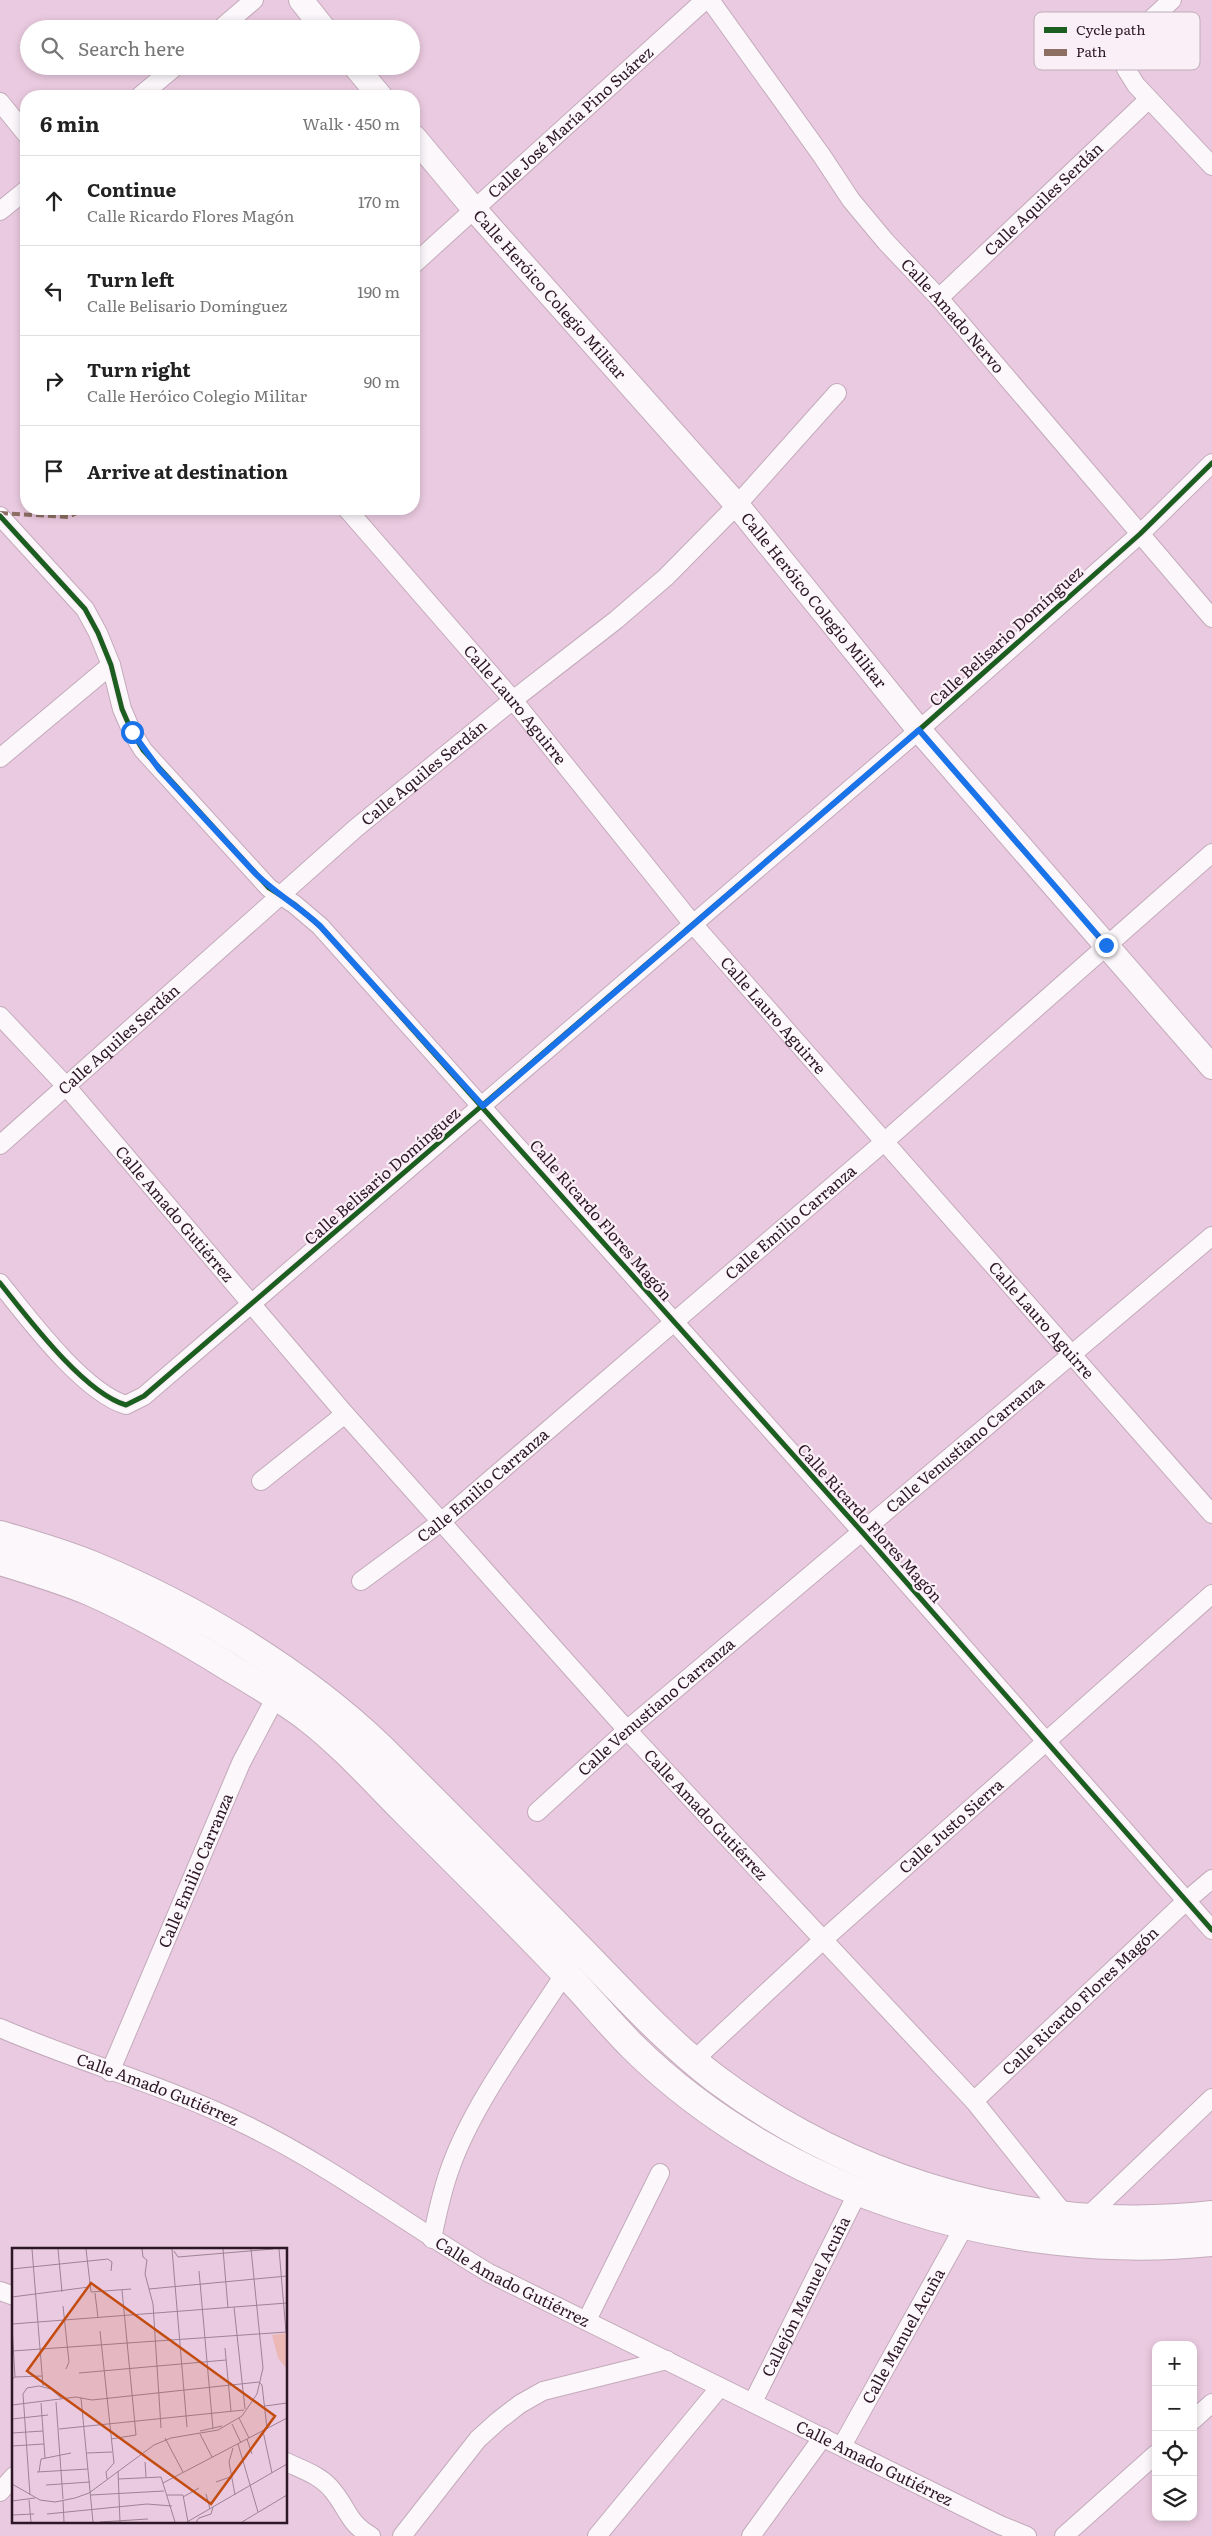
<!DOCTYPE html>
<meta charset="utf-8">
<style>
:root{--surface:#fff;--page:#f6f6f6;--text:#222;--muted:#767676;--line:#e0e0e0}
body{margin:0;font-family:Literata,serif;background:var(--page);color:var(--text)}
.controls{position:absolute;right:15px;bottom:15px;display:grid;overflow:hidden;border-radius:10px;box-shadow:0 2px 8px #0003}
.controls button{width:45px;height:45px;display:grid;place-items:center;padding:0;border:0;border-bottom:1px solid var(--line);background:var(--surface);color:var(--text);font:25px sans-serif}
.stop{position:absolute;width:15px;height:15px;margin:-11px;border:4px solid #1a73e8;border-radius:50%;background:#fff}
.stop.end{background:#1a73e8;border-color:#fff;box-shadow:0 1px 5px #0008}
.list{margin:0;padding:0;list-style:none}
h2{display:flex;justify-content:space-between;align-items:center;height:65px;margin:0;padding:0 20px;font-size:21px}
h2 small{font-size:16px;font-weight:400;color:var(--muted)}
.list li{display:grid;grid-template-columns:32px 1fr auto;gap:15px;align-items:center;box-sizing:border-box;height:90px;padding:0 20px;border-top:1px solid var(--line)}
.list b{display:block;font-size:19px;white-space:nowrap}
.list p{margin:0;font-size:16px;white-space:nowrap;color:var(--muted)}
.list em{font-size:16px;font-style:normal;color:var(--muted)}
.icon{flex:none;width:28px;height:28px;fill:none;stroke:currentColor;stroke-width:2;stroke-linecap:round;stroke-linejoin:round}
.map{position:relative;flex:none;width:1212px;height:2536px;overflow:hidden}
.search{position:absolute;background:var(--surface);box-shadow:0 2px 8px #0003;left:20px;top:20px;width:400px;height:55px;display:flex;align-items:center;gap:12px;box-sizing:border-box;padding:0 18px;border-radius:28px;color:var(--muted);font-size:19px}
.panel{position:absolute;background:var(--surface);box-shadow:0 2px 8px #0003;left:20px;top:90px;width:400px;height:425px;border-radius:20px}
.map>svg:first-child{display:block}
</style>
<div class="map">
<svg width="1212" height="2536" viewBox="0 0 1212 2536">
<rect width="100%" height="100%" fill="#eacae0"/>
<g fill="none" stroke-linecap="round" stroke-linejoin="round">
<defs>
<g id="minor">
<path id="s1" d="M710,0L822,156L851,200L886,242L939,298L1212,618"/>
<polyline points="1172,0 1132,37 1125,55 1126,69 1136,85 1212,166"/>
<polyline points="220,29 254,0"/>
<polyline points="140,96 176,66"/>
<polyline points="0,102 26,134"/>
<polyline points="0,211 26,190"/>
<path id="s2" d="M414,264L705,0"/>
<path id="s3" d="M939,298L1149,99"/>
<path id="s4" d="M347,509L513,700L692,923L1212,1514"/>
<polyline points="0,516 85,609 98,633 111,665 122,709 132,732 143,750 269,888 294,904 320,926 863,1533 1212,1930"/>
<polyline points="0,758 111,665"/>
<path id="s5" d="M0,1016L66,1086L345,1414L627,1730L974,2101L1066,2216"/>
<path id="s6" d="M0,1145L356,828L513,700L616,620L666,577L737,505L837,393"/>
<path d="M0,1283C28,1318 83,1392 126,1405L144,1396L919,730L1140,534L1212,463"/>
<polyline points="261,1481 345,1414"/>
<path id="s7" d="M361,1581L441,1522L674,1322L884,1142L1212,853"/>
<path id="s8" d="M537,1812L627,1730L1212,1236"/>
<path id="s9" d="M0,2028C81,2063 167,2086 246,2125C331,2166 408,2225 489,2273L1000,2525L1027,2536"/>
<path id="s10" d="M693,2061L824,1939L1212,1594"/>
<path id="s11" d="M110,2072L241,1763L270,1708L285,1692"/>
<path id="s12" d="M974,2101L1186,1901L1212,1879"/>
<polyline points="1087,2217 1212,2098"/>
<path d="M432,2239C437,2214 442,2190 451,2166C475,2100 527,2033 565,1973"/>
<polyline points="0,2291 14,2296"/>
<polyline points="587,2320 660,2173"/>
<path id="s13" d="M753,2402L858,2192"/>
<polyline points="1193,2420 1212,2403"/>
<path id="s14" d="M842,2446L965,2225"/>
<path d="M286,2462C303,2470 322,2476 333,2491C348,2509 348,2523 371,2536"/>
<polyline points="0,2492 14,2476"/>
<polyline points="402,2536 478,2439 498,2421 520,2404 543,2391 667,2360"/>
<polyline points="597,2536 720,2387"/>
<polyline points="751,2536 823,2437"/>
<polyline points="1064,2536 1156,2454"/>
</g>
<g id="secondary">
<polyline points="301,0 324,29"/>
<polyline points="355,66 380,96"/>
<path id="s15" d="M414,137L474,209L737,505L919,730L1212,1067"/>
</g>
<g id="primary">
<path d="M0,1535C31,1544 63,1553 94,1566C195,1608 302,1672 381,1748C448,1815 516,1883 582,1951C625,1995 667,2042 716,2079C858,2185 1036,2235 1212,2215"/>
<path d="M0,1561C30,1570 60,1579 89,1591C137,1612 184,1639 229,1667C256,1683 283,1699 308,1718C344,1746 375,1781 407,1813C460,1866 513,1918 565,1973C588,1997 609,2023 633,2047C781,2193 1008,2263 1212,2242"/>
</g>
</defs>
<!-- minor casing -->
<use href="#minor" stroke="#c3aabb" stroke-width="20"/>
<!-- secondary casing -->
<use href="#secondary" stroke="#c3aabb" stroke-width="26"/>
<!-- primary casing -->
<use href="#primary" stroke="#c3aabb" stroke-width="30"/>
<!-- minor -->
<use href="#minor" stroke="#fcf7fa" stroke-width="18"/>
<!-- secondary -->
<use href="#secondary" stroke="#fcf7fa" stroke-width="24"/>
<!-- primary -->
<use href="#primary" stroke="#fcf7fa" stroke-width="28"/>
<!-- quiet -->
<polyline stroke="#8d6e63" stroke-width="4" stroke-dasharray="8 4" stroke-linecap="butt" points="0,513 68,517 85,509"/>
<defs>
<g id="cycleway">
<polyline points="0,516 85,609 98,633 111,665 122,709 132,732 143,750 269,888 294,904 320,926 863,1533 1212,1930"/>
<path d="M0,1283C28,1318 83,1392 126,1405L144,1396L919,730L1140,534L1212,463"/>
</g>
</defs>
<!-- cycleway casing -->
<use href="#cycleway" stroke="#fbeff7" stroke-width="8"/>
<!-- cycleway -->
<use href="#cycleway" stroke="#1b5e20" stroke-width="5"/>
</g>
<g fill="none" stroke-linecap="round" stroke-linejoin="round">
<!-- route -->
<path stroke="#1a73e8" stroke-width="6" d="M132,732L159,769L254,872C274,893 299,906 320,926L483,1106L919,730L1106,945"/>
</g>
<g text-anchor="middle" stroke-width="4.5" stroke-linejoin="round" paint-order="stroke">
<!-- street labels -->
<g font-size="16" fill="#2d1726" stroke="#fbeff7">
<text dy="6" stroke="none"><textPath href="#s2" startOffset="211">Calle José María Pino Suárez</textPath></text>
<text dy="6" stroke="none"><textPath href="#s3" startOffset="144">Calle Aquiles Serdán</textPath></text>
<text dy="6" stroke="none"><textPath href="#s15" startOffset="208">Calle Heróico Colegio Militar</textPath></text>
<text dy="6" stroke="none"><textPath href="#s1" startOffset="399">Calle Amado Nervo</textPath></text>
<text dy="6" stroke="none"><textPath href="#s15" startOffset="612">Calle Heróico Colegio Militar</textPath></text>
<text transform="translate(1006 636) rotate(-42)" y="6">Calle Belisario Domínguez</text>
<text dy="6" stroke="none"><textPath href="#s4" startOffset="258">Calle Lauro Aguirre</textPath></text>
<text dy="6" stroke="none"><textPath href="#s6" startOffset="564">Calle Aquiles Serdán</textPath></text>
<text dy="6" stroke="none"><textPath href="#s4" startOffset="662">Calle Lauro Aguirre</textPath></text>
<text dy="6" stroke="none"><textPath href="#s6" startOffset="159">Calle Aquiles Serdán</textPath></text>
<text transform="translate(382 1176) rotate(-41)" y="6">Calle Belisario Domínguez</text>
<text dy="6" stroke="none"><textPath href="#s5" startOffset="264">Calle Amado Gutiérrez</textPath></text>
<text transform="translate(601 1220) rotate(49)" y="6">Calle Ricardo Flores Magón</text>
<text dy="6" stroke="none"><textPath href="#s7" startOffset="560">Calle Emilio Carranza</textPath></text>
<text dy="6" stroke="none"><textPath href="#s4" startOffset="1068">Calle Lauro Aguirre</textPath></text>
<text dy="6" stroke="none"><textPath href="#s8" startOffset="564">Calle Venustiano Carranza</textPath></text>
<text dy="6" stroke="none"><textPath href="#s7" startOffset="155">Calle Emilio Carranza</textPath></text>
<text transform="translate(870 1523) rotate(48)" y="6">Calle Ricardo Flores Magón</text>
<text dy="6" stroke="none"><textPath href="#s8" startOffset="159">Calle Venustiano Carranza</textPath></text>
<text dy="6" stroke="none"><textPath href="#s5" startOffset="1066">Calle Amado Gutiérrez</textPath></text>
<text dy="6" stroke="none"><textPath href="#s10" startOffset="349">Calle Justo Sierra</textPath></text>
<text dy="6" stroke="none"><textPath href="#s11" startOffset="219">Calle Emilio Carranza</textPath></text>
<text dy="6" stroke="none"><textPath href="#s12" startOffset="146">Calle Ricardo Flores Magón</textPath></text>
<text dy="6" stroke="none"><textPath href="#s9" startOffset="169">Calle Amado Gutiérrez</textPath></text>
<text dy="6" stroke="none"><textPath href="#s9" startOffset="574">Calle Amado Gutiérrez</textPath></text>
<text dy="6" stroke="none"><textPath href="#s13" startOffset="118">Callejón Manuel Acuña</textPath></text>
<text dy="6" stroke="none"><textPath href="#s14" startOffset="126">Calle Manuel Acuña</textPath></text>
<text dy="6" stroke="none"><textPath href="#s9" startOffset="979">Calle Amado Gutiérrez</textPath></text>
</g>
</g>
<!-- overview -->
<g transform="translate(12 2248)">
<rect width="275" height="275" fill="#eacae0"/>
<path d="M275,85V121L266,110L260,87Z" fill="#ecb8b6"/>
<path fill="none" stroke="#9e8296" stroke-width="1" d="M20,1L31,138M46,1L50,44M74,1L79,44L119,41M130,1L131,9L135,12L133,26L141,56L149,180M160,1L175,179M211,1L216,60M267,1L274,84M162,3L166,9L261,1M0,21L96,11L100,14L99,23M187,23L201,181M137,41L275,28M83,45L86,70M0,49L77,39M51,58L57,114L54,121M222,59L233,161M0,76L275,55M0,78L3,129L0,131M88,83L102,215L94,224L95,231M213,100L219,163M0,103L275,84M67,125L214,112M3,129L30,128M69,150L81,274M44,154L51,251M29,155L33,210M0,157L64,149L80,152L247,134L250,137L255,180M253,158L275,155M227,170L237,190M0,171L36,167M220,176L229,195M47,181L232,162M188,183L210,178M251,183L260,225M0,185L31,183M188,186L200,209M153,190L171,224M99,191L124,187L110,42M235,191L240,206M226,196L246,264M0,198L32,196M221,200L217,214L223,247M75,205L100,204M133,214L134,229M106,223L108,274M25,224L76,221M27,224L29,211L59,205M106,231L149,229L163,274M204,234L221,228M151,235L275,170M0,236L28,252L43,254L63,250L77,245L142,197L159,190L206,182L230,168L245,146L251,120L239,1M34,237L78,234M194,246L198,261M18,247L11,146L15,140L27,138L39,141L49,150M79,247L152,243M155,247H171L176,274M171,249L187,240M17,252L19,274M0,253L23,250M51,253L52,274M35,266L135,256L160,258M0,267L22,266M88,274L136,271M175,274L275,216M184,274L187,270L199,266L201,259M230,274L275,247"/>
<path fill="#c34c11" fill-opacity="0.15" stroke="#c34c11" stroke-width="2.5" d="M79,35L263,168L199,256L15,123Z"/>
<rect width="275" height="275" fill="none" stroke="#2d1726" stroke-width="2.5"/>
</g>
<!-- legend -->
<rect x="1034" y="12" width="166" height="58" rx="8" fill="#fbeff7" stroke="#bdaeb8" stroke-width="1"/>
<rect x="1044" y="27" width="23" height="6" fill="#1b5e20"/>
<rect x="1044" y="49" width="23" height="7" fill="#8d6e63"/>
<g font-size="14" fill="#2d1726">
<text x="1076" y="35">Cycle path</text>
<text x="1076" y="57">Path</text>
</g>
</svg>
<div class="controls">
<button>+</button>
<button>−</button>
<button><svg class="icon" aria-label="locate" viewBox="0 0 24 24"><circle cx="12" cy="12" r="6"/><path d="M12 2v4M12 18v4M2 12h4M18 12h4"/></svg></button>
<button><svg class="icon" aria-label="layers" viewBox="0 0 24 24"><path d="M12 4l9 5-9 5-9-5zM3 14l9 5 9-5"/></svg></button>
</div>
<div class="stop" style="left:132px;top:732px"></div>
<div class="stop end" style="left:1106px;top:945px"></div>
<div class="search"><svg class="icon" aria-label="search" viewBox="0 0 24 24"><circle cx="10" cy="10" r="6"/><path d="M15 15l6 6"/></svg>Search here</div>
<section class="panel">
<h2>6 min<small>Walk · 450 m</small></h2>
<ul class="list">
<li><svg class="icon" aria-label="ahead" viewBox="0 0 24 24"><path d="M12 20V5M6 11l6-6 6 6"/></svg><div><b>Continue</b><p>Calle Ricardo Flores Magón</p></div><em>170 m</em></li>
<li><svg class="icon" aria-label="left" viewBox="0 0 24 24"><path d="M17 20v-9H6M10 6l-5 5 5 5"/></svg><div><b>Turn left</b><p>Calle Belisario Domínguez</p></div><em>190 m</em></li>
<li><svg class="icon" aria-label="right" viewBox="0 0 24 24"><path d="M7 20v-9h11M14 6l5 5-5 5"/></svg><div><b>Turn right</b><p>Calle Heróico Colegio Militar</p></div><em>90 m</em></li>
<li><svg class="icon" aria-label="arrive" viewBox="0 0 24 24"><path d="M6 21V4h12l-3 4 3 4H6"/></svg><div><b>Arrive at destination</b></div></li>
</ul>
</section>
</div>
